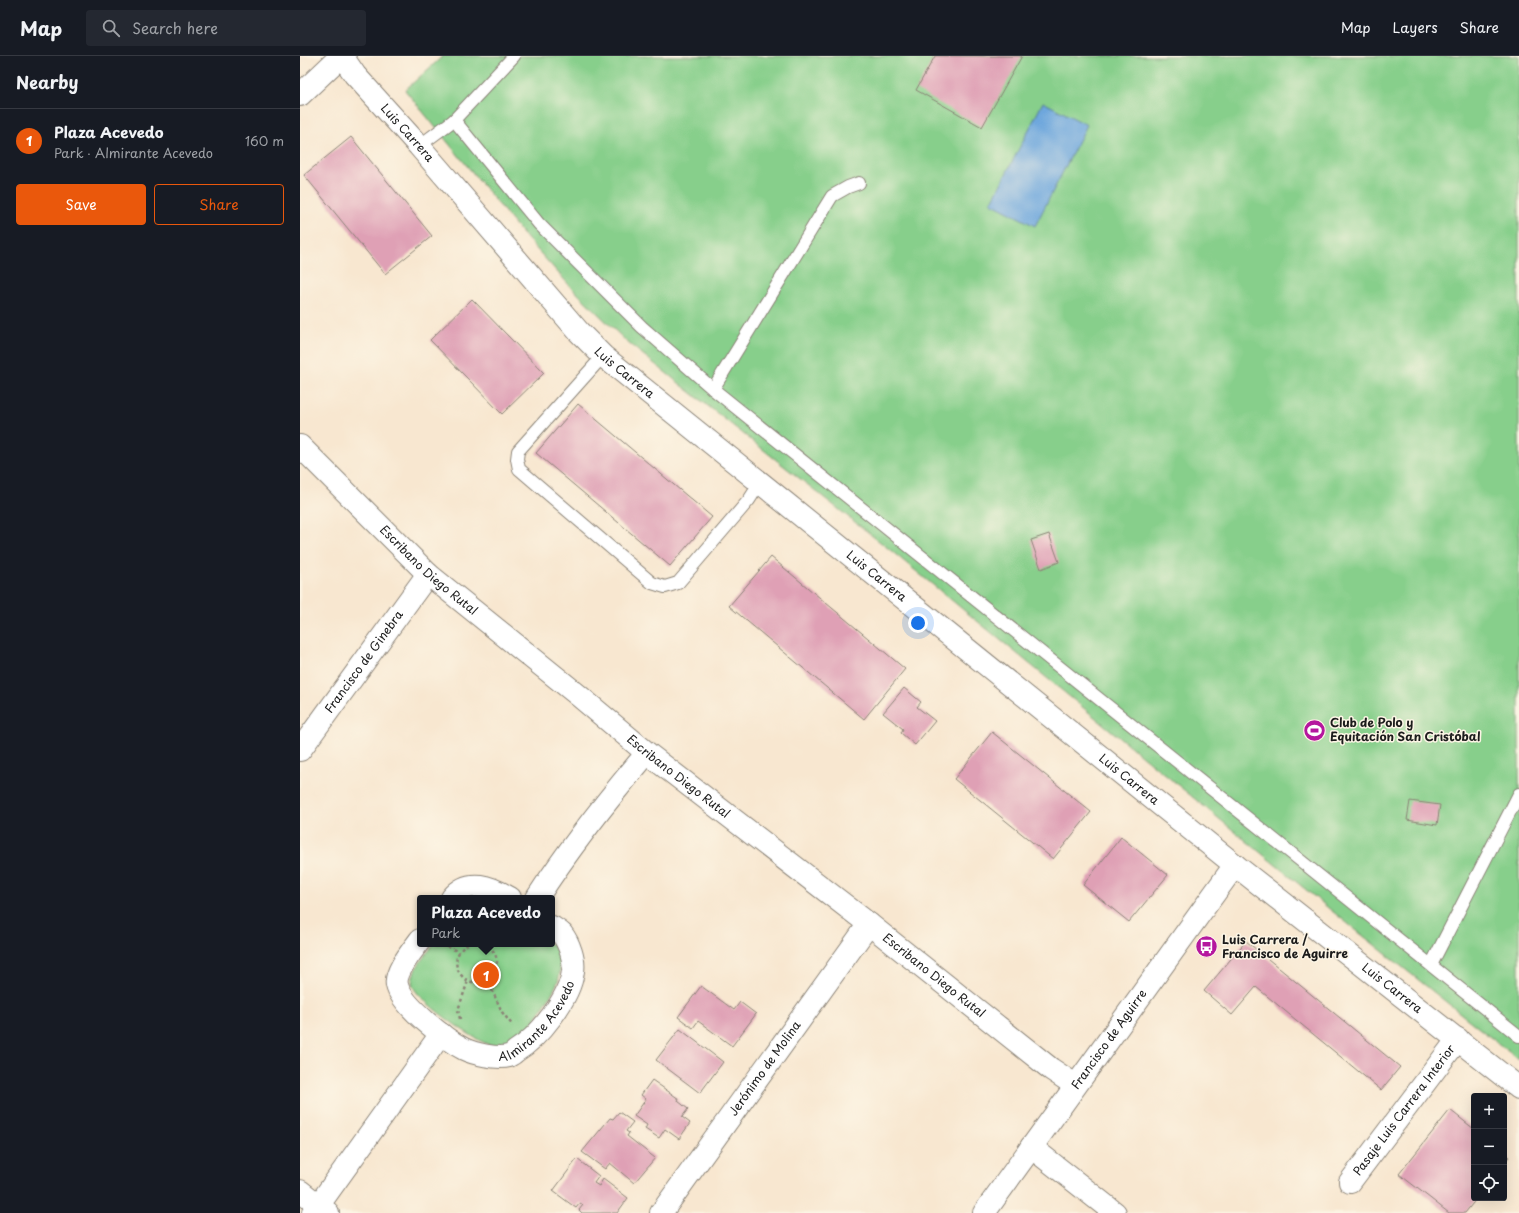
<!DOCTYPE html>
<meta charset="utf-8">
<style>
:root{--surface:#171b24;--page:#242831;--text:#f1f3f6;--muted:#9ea1a6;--line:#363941;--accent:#ea580c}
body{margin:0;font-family:"Playpen Sans",sans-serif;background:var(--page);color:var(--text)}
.controls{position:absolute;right:12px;bottom:12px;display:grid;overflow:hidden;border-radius:4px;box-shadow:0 4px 16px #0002}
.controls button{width:36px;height:36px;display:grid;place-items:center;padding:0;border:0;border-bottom:1px solid var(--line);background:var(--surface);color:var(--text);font:20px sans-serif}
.you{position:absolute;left:618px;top:567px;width:14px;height:14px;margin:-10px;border:3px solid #fff;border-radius:50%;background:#1a73e8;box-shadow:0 0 0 6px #1a73e833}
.badge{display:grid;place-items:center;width:26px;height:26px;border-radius:50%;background:var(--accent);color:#fff;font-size:13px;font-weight:700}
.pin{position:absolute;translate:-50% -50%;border:2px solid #fff;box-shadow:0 1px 4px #0006}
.popup{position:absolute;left:117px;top:839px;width:138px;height:52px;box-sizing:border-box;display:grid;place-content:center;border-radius:4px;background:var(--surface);filter:drop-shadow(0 1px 3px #0005);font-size:13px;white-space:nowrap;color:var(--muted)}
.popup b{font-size:15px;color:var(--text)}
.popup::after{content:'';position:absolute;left:50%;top:100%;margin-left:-8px;border:8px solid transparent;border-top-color:var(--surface)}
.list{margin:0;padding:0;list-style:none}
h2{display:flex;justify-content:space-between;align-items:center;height:52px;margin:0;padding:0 16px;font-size:17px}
h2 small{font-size:13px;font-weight:400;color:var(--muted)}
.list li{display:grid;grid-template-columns:26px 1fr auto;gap:12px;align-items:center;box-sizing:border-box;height:64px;padding:0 16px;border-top:1px solid var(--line)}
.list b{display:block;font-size:15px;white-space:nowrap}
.list p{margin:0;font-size:13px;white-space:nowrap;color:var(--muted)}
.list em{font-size:13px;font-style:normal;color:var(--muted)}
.actions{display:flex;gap:8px;padding:12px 16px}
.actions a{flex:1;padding:9px 0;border:1px solid var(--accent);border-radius:4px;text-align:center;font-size:14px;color:var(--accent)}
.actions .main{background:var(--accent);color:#fff}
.icon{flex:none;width:22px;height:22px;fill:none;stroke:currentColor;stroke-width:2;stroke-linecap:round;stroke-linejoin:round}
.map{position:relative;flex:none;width:1219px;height:1157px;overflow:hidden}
header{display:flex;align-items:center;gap:24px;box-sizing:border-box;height:56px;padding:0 20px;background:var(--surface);border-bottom:1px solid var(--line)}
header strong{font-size:19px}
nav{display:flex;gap:22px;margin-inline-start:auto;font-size:14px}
.search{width:280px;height:36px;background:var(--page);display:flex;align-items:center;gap:10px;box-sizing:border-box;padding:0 14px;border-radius:4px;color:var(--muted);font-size:15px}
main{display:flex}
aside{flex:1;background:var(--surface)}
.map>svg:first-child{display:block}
</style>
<header>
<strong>Map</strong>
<div class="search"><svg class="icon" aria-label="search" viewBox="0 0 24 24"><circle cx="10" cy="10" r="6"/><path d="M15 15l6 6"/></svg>Search here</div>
<nav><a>Map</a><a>Layers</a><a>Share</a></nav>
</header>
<main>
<aside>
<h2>Nearby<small></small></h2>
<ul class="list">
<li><span class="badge">1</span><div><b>Plaza Acevedo</b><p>Park · Almirante Acevedo</p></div><em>160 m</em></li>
</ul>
<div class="actions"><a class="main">Save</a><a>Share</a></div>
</aside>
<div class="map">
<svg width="1219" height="1157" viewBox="0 0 1219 1157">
<rect width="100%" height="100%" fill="#fcf5e5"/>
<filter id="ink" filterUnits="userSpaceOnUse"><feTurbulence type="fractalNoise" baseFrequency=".025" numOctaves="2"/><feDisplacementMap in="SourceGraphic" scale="8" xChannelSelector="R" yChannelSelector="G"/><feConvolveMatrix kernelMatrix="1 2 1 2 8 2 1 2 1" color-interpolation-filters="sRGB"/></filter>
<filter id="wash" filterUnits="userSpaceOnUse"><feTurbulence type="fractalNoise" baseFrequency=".012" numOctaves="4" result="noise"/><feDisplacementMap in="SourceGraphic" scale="16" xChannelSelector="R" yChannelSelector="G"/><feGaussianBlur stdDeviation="0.9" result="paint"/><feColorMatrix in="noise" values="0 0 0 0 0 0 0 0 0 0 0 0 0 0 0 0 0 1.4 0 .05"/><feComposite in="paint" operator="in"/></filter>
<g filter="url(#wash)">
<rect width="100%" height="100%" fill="#f8e7d0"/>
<!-- green -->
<g fill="#87cf8b" stroke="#527654">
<polygon points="143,0 1219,0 1219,1004 1032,855 589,493 327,286 271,231 222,177 105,34"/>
<path d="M134,888H251C261,896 262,913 258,925C254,936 229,975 219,983C216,986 209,988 205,988C201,989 194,989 190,989C175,985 112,941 112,927C112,913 126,899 134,888Z"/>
</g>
<!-- water -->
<polygon fill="#6ea7dd" stroke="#45627c" points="743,46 787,69 735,170 691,147"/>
<g id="blocks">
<!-- building -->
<g fill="#dfa0b5">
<polygon points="635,0 722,0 682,71 616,34"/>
<polygon points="51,81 132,180 85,218 4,119"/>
<polygon points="172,243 244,317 202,358 130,284"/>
<polygon points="278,348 412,461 370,510 236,397"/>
<polygon points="749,478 759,506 741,513 731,484"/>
<polygon points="471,501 605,613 564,663 429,550"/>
<polygon points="604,632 621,646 617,651 635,665 615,689 601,677 603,673 583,657"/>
<polygon points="692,676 791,756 753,803 654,723"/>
<polygon points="1110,745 1140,749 1137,769 1107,764"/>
<polygon points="821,781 868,819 829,866 783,829"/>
<polygon points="946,885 1100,1011 1081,1034 956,931 932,959 904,935"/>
<polygon points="401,930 434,954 440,946 456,958 432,990 398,965 393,972 378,961"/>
<polygon points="380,973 423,1006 400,1037 356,1004"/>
<polygon points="352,1024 379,1043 378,1045 388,1053 382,1061 390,1067 379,1083 365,1073 359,1082 345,1073 347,1069 334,1060 346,1043 341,1039"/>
<polygon points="1150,1054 1174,1073 1174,1142 1177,1142 1165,1157 1149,1157 1099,1118"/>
<polygon points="319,1056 333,1066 326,1075 329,1077 327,1080 355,1102 334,1127 310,1107 305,1113 282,1096 310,1062 313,1063"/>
<polygon points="1204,1097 1209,1101 1204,1107"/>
<polygon points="277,1103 299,1120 294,1127 299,1130 303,1123 328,1142 317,1157 282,1157 279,1154 283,1149 280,1147 276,1152 253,1135"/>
</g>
</g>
</g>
<g filter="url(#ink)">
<use href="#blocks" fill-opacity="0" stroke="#8a8276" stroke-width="1"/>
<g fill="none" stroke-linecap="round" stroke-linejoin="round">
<defs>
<g id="lane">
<polyline points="154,64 239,168 342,271 413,333 1219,980"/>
<polyline points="119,90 154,64 214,0"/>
<polyline points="303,300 218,395 217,403 219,413 352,527 365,531 378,527 449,444 460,427"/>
<polyline points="413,333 532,140 548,131 559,127"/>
<polyline points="1131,909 1219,738"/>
</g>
<g id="street">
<path id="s1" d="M0,390L128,518L278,639L347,697L569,868L751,1013L775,1029"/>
<path id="s2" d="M0,694L128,518"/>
<path d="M152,842C169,821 191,831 210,842"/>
<path d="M237,842C270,791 308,743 347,697"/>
<path id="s3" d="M120,884C113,894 94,916 97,929C101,949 146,984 164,993C174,998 197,1003 209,1000C211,999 214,997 216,995C239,981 270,942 273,915C275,904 269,887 262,878C259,875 255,873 252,871"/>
<polyline points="731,1091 815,1157"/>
<path id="s4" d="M1050,1126L1158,983"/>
<polyline points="0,1135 28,1157"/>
<polyline points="13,1157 141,978"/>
<path id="s5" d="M361,1157L569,868"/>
</g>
<g id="secondary">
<path id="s6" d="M42,0L55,19L119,90L279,276L303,300L935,809L1219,1032"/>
<polyline points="0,39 41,0"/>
<path id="s7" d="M684,1157L935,809"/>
</g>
</defs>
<!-- lane casing -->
<use href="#lane" stroke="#8a8276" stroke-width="14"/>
<!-- street casing -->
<use href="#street" stroke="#8a8276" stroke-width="24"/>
<!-- secondary casing -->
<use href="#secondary" stroke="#8a8276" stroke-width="24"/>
<!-- path -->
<g stroke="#8a8276" stroke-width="2.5" stroke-dasharray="3 3" stroke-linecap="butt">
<polyline points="142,888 159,896"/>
<path d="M168,888C140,905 168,940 190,921C194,917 197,911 197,905C196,897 191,891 185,888"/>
<polyline points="187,923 202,956 213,970"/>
<polyline points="160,963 158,954 168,925"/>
</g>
<!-- lane -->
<use href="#lane" stroke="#fff" stroke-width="12"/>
<!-- street -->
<use href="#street" stroke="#fff" stroke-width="22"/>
<!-- secondary -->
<use href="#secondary" stroke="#fff" stroke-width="22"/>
</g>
</g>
<!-- icons -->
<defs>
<symbol id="stadium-disc" viewBox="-11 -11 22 22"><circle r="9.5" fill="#b5179e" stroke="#fcf5e5"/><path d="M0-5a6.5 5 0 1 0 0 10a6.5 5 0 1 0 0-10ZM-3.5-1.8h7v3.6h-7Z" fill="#fff"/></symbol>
<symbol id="bus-disc" viewBox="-11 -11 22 22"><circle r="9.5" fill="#b5179e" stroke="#fcf5e5"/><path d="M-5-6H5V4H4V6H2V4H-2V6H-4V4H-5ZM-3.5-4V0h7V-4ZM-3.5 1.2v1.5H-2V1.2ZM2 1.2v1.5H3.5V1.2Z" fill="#fff"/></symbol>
</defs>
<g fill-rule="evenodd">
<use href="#stadium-disc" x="1002" y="662" width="25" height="25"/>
<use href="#bus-disc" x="894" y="878" width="25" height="25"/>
</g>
<g text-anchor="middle" stroke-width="3" stroke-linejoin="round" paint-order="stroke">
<!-- street labels -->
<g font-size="12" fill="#1c1c1c" stroke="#fcf5e5">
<text dy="4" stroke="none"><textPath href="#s6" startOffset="101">Luis Carrera</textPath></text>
<text dy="4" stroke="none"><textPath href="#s6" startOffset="425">Luis Carrera</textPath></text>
<text dy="4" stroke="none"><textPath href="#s1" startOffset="179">Escribano Diego Rutal</textPath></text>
<text dy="4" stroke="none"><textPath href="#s6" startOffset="749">Luis Carrera</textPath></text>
<text dy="4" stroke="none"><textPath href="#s2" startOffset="109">Francisco de Ginebra</textPath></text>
<text dy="4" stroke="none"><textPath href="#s1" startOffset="503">Escribano Diego Rutal</textPath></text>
<text dy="4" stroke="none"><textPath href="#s6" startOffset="1073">Luis Carrera</textPath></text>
<text dy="4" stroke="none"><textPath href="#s1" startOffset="827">Escribano Diego Rutal</textPath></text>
<text dy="4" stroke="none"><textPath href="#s6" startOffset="1409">Luis Carrera</textPath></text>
<text dy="4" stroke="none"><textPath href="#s3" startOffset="236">Almirante Acevedo</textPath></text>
<text dy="4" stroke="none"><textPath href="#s7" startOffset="214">Francisco de Aguirre</textPath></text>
<text dy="4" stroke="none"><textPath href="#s5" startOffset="178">Jerónimo de Molina</textPath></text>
<text dy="4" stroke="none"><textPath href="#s4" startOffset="90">Pasaje Luis Carrera Interior</textPath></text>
</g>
<!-- poi labels -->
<g font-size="12" font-weight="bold" fill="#1c1c1c" stroke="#fcf5e5" text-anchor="start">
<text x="1030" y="671">Club de Polo y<tspan x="1030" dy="14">Equitación San Cristóbal</tspan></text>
<text x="922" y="888">Luis Carrera /<tspan x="922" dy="14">Francisco de Aguirre</tspan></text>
</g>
</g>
</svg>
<div class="controls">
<button>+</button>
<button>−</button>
<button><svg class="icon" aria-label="locate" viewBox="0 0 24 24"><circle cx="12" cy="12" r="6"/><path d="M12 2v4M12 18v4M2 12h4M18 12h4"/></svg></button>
</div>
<div class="you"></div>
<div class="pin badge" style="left:186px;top:919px">1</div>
<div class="popup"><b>Plaza Acevedo</b>Park</div>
</div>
</main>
